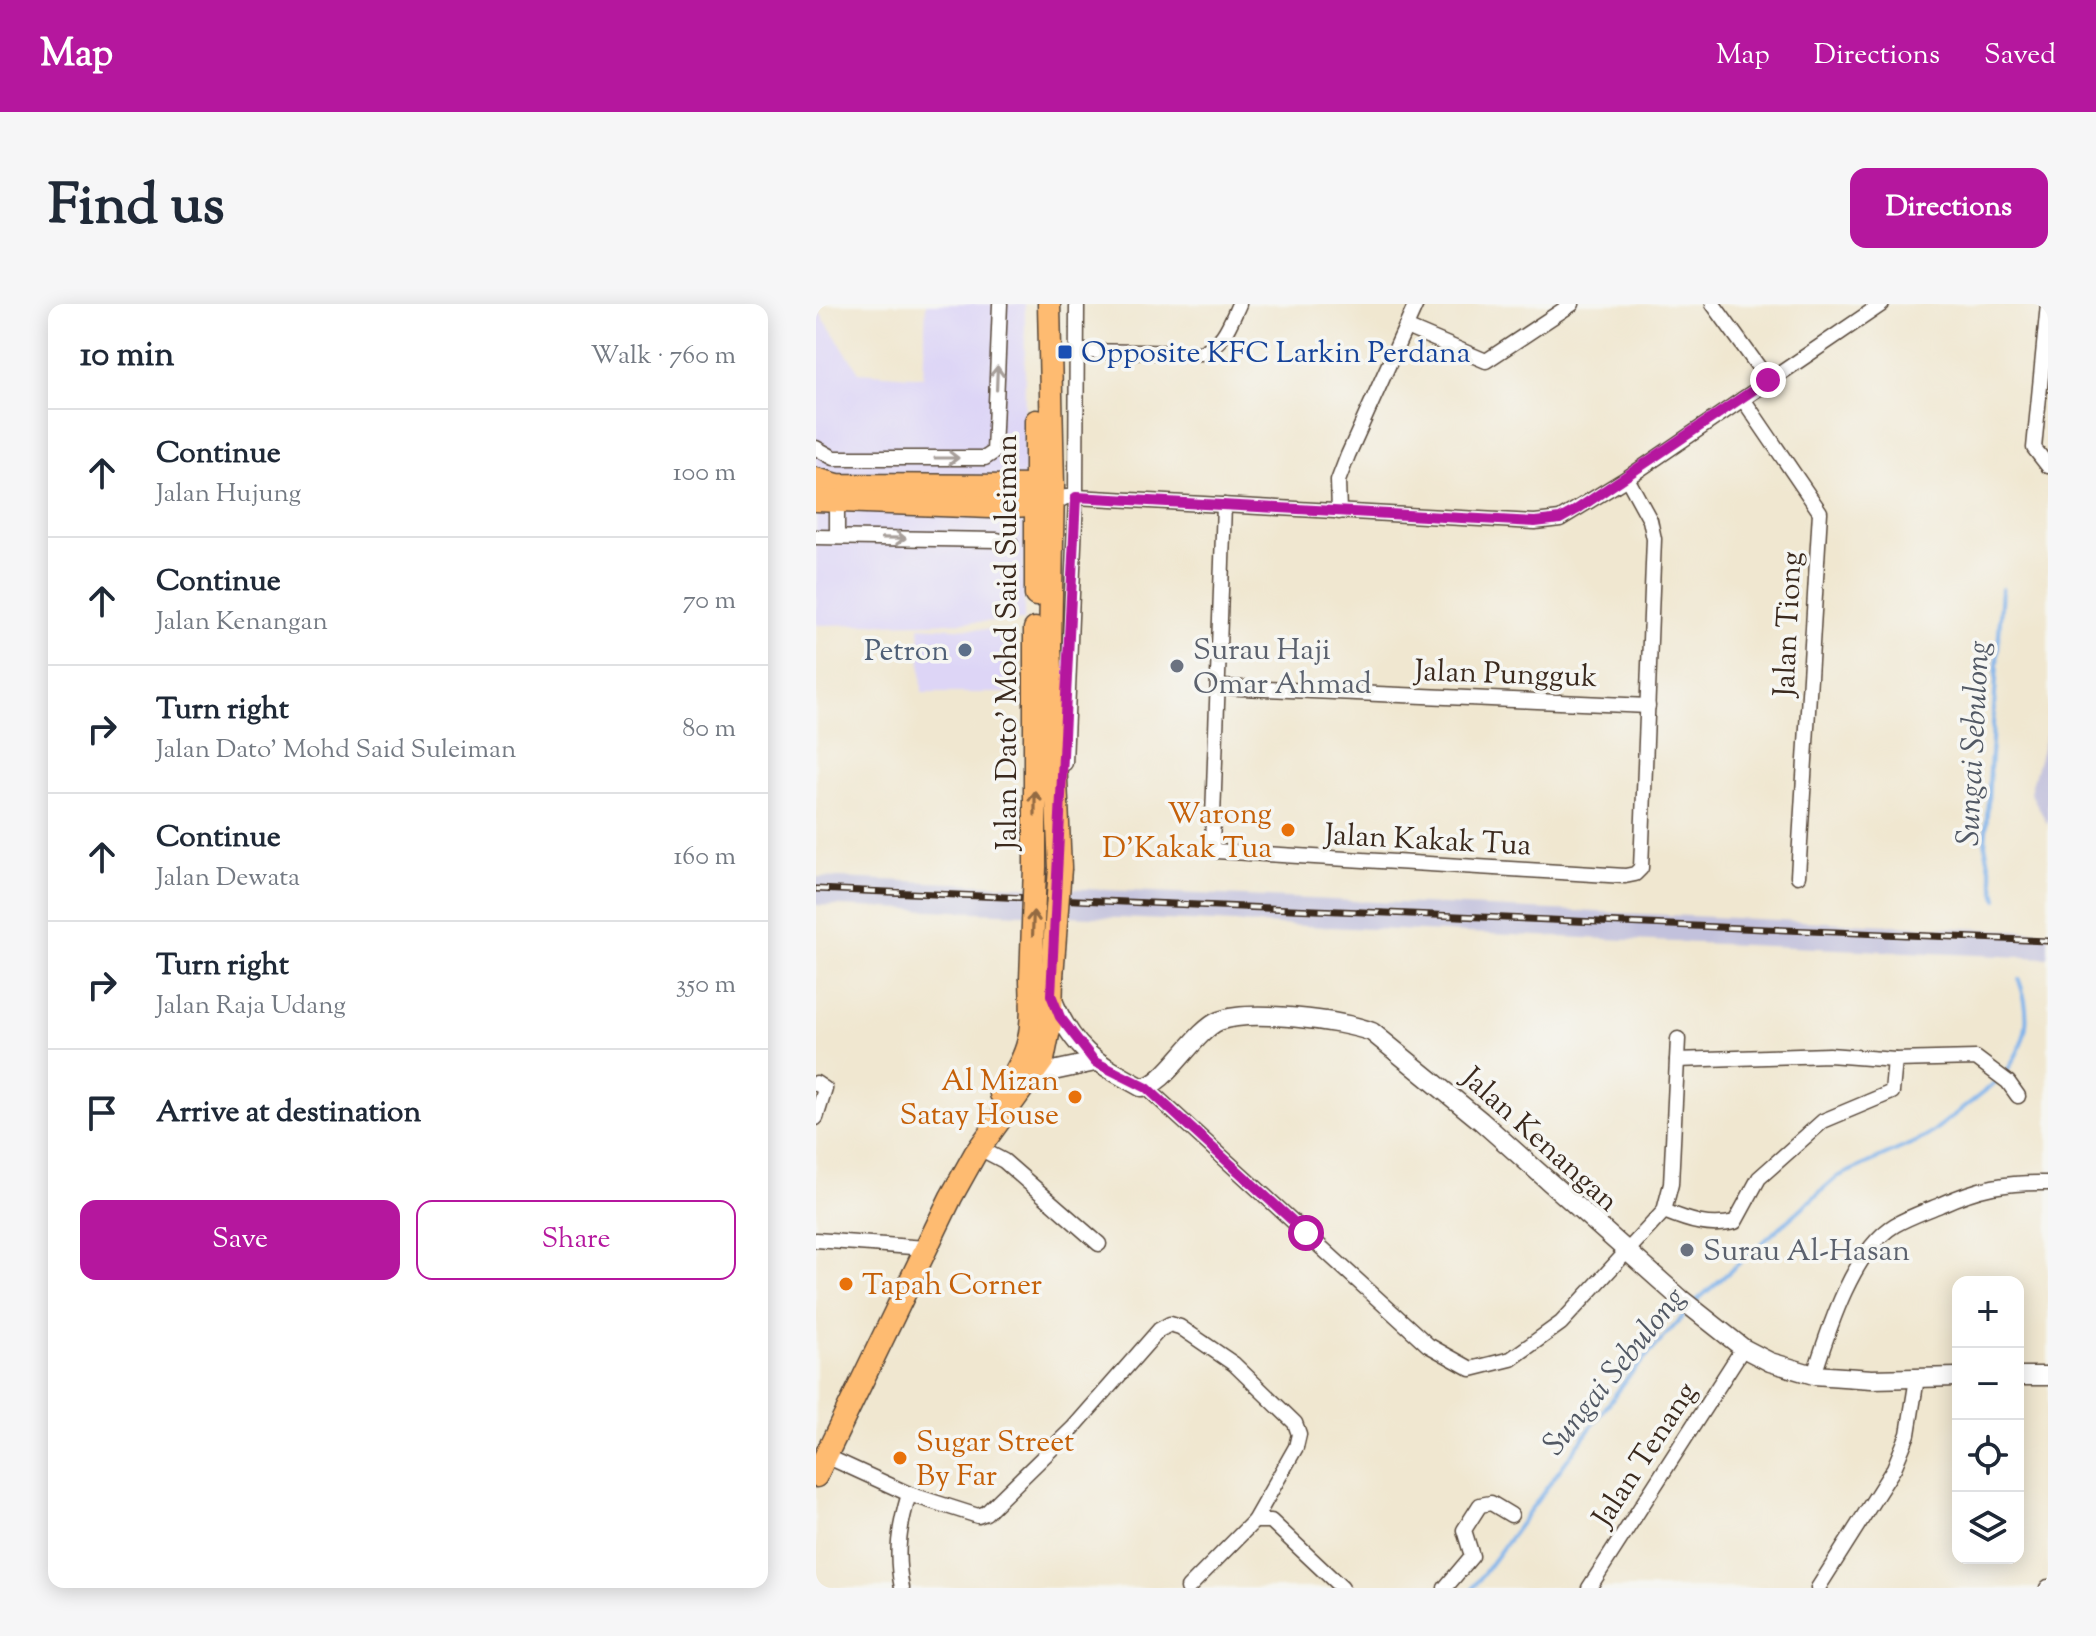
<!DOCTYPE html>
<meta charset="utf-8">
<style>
:root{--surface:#fff;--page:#f6f6f7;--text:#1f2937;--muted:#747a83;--line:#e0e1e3;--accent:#b5179e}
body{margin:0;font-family:"Sorts Mill Goudy",serif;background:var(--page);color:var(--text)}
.controls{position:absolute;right:24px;bottom:24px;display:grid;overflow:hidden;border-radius:16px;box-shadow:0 4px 20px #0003}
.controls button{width:72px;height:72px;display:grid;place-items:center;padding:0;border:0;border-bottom:2px solid var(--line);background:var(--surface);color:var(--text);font:40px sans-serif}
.stop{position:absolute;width:24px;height:24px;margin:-18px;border:6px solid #b5179e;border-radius:50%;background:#fff}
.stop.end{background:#b5179e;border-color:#fff;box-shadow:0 2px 8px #0008}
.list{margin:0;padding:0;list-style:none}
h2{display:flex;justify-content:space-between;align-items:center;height:104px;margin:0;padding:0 32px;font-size:34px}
h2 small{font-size:26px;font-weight:400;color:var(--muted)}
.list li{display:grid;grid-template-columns:52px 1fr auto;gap:24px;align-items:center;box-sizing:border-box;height:128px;padding:0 32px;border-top:2px solid var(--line)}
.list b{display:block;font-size:30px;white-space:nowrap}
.list p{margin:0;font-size:26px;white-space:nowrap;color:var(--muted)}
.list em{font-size:26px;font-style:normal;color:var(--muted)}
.actions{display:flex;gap:16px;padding:24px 32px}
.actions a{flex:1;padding:18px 0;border:2px solid var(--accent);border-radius:16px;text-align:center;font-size:28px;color:var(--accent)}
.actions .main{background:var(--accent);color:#fff}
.icon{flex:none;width:44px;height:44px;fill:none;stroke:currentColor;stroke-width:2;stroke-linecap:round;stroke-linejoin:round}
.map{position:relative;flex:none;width:1232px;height:1284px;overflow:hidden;border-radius:16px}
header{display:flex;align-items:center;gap:48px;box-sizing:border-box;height:112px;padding:0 40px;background:var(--accent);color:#fff}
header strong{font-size:38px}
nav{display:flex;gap:44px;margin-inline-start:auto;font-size:28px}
.intro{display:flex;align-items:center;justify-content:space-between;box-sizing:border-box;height:192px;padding:0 48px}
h1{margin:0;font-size:56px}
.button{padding:20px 36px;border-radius:16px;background:var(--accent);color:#fff;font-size:28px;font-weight:700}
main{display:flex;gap:48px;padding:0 48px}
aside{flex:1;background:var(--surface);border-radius:16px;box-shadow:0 4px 20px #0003}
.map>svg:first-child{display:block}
</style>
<header>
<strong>Map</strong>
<nav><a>Map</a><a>Directions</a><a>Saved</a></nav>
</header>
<div class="intro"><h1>Find us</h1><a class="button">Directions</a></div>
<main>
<aside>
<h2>10 min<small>Walk · 760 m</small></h2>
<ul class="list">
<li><svg class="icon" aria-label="ahead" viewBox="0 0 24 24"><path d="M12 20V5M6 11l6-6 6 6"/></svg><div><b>Continue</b><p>Jalan Hujung</p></div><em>100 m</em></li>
<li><svg class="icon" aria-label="ahead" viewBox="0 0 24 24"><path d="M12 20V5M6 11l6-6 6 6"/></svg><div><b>Continue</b><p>Jalan Kenangan</p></div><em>70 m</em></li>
<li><svg class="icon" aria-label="right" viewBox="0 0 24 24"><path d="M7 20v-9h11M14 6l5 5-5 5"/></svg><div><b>Turn right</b><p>Jalan Dato' Mohd Said Suleiman</p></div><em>80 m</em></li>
<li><svg class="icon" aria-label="ahead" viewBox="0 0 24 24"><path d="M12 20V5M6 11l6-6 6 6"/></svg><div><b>Continue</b><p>Jalan Dewata</p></div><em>160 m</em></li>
<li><svg class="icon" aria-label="right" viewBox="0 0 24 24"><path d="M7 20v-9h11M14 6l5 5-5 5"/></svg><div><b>Turn right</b><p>Jalan Raja Udang</p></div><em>350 m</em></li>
<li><svg class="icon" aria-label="arrive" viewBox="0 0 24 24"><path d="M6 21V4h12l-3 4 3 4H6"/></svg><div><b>Arrive at destination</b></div></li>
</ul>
<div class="actions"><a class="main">Save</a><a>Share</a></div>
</aside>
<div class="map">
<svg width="1232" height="1284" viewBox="0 0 1232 1284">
<rect width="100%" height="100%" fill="#f6f6f2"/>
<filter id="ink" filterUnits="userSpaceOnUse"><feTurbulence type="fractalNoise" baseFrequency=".0125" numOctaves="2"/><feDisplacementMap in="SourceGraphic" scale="16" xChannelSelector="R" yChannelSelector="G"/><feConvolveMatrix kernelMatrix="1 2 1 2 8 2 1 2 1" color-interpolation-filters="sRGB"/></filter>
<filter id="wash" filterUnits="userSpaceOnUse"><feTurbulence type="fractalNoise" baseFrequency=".006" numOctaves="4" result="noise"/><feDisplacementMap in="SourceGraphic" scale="32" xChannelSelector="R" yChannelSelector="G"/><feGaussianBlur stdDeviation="1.8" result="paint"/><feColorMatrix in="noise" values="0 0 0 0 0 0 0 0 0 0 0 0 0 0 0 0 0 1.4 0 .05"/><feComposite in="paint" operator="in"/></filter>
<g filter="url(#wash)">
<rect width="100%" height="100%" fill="#f0e7d0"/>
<!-- built -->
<g fill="#ddd5f6">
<polygon points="110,0 209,0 208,317 0,321 0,3 43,68 107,73"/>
<polygon points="103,322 194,327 192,389 106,389"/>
</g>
<!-- industrial -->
<g fill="#c2c1dc">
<polygon points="1232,423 1232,521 1214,488"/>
<polygon points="0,573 1232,628 1232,654 0,601"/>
</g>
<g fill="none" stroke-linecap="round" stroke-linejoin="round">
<!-- stream -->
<g stroke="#7cb1ea" stroke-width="4">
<polyline points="1181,595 1169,541 1186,285"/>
<path d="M1189,770C1211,737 1217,714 1203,676"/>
<polyline points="879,998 1021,873 1110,833 1183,776"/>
<polyline points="657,1284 812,1073 871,1008"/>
</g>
</g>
</g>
<g filter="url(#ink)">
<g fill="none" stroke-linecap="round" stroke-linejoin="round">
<defs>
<g id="minor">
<polyline points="897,0 952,76"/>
<polyline points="1232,0 1218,144 1232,162"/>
<polyline points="590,23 670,57 756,0"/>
<path d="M261,47L385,49C408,39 413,22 423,0"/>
<polyline points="927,95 1004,208 982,572"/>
<polyline points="0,144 18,154 169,154 178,148 184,0"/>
<polyline points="21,198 21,233"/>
<polyline points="236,200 250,193 260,193 719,218 744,215 811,174 1066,0"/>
<polyline points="408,201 396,542 400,547 809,572 819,570 825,564 838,235 834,216 811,174"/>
<polyline points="523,208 522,177 532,151 600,0"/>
<polyline points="0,233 181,236 194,239"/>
<polyline points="403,383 832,402"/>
<polyline points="249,459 260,193 261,0"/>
<polyline points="861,756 1013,751 1079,756 1160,754 1192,778 1202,792"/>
<polyline points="0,779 9,785 0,814"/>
<polyline points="331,784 612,1041 655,1065 695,1055 745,1019 848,907 855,880 862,735"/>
<polyline points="163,844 188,857 283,940"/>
<path d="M848,907C873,917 893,924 919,918L943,874L1007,817L1076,788L1079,756"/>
<polyline points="0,936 110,944"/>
<path d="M998,1071C1012,1027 1037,946 1079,921C1093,913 1110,907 1124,901C1163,883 1190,878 1232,879"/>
<polyline points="10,1152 93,1190 162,1212 170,1209 257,1124 343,1026 354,1020 364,1023 418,1060 479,1119 483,1130 480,1143 438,1217 372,1284"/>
<polyline points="438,1217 455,1217 526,1284"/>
<path d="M86,1284C79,1249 83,1224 93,1190"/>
<polyline points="629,1284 656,1252 648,1226 664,1201 675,1199 695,1211"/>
<polyline points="773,1284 927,1044"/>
<polyline points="1002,1284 1078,1164 1092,1130 1101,1074"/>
<polyline points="1231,1284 1232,1283"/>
</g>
<g id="tertiary">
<path d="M236,694C257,746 279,758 325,783C348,785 378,727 403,717C433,705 525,716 556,728L665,817L865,995L927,1044L954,1058L998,1071L1056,1075L1142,1073"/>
<polyline points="211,783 237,767 279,758"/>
<polyline points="1202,1072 1232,1072"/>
</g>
<g id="primary">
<polyline points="233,0 237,182 234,343 244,564"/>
<polyline points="0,175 22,181 232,182"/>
<polyline points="0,196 174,203 234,200"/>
<polyline points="220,291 220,117"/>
<polyline points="219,563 219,325"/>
<path d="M185,790C217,747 217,728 215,676"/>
<polyline points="0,1172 135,893 159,850 227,756 235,715 236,673"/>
</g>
</defs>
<!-- minor casing -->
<use href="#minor" stroke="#564639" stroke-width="17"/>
<!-- tertiary casing -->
<use href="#tertiary" stroke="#564639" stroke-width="21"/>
<!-- primary casing -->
<use href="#primary" stroke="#564639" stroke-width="25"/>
<!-- minor -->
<use href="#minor" stroke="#fff" stroke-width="14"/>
<!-- tertiary -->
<use href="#tertiary" stroke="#fff" stroke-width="18"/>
<!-- primary -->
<use href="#primary" stroke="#febb71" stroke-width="22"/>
<defs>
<polyline id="rail" points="0,585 1232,637"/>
</defs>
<!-- rail casing -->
<use href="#rail" stroke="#3b2a1e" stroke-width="7"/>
<!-- rail -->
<use href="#rail" stroke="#f6f6f2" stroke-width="4" stroke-dasharray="12" stroke-linecap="butt"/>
<defs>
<g id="primary-bridge">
<polyline points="236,673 244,564"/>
<polyline points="215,676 219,563"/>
</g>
</defs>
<!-- primary-bridge casing -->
<use href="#primary-bridge" stroke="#564639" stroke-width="25" stroke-linecap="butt"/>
<!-- primary-bridge -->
<use href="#primary-bridge" stroke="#febb71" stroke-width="22"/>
</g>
<!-- one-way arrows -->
<defs><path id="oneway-shaft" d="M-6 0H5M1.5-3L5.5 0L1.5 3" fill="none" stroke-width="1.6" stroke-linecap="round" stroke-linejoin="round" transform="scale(2)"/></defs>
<g stroke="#a79f9a">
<use href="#oneway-shaft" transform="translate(181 74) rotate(-88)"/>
<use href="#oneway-shaft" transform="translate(131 154)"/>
<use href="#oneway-shaft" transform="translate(78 234) rotate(1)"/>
</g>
<g stroke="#936b43">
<use href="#oneway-shaft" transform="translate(219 499) rotate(-90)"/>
<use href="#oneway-shaft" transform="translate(217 619) rotate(-88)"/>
</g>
</g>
<g fill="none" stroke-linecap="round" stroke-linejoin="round" filter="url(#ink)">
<!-- route -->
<polyline stroke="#b5179e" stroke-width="10" points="490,929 331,784 279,758 244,713 235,691 260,193 719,218 744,215 760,206 952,76"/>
</g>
<!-- markers -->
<rect fill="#1a4fb4" stroke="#f6f6f2" stroke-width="3" x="241" y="40" width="16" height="16" rx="4"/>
<circle fill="#5c6f8a" stroke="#f6f6f2" stroke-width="3" cx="149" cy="346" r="8"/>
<g fill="#6b7280" stroke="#f6f6f2" stroke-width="3">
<circle cx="361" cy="362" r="8"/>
<circle cx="871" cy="946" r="8"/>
</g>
<g fill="#e8710a" stroke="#f6f6f2" stroke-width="3">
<circle cx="472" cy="526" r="8"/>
<circle cx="259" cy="793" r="8"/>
<circle cx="30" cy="980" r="8"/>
<circle cx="84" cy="1154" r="8"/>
</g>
<g text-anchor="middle" stroke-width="7" stroke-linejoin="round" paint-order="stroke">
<!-- transit labels -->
<g font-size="30" fill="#164399" stroke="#f6f6f2" text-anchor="start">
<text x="265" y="58">Opposite KFC Larkin Perdana</text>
</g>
<!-- street labels -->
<g font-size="30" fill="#3b2a1e" stroke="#f6f6f2">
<text transform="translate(971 320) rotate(-87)" y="10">Jalan Tiong</text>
<text transform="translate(190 338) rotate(-90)" y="10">Jalan Dato' Mohd Said Suleiman</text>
<text transform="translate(690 369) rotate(2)" y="10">Jalan Pungguk</text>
<text transform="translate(612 535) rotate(3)" y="10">Jalan Kakak Tua</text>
<text transform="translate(725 835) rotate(42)" y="10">Jalan Kenangan</text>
<text transform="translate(828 1150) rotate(-57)" y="10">Jalan Tenang</text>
</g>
<!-- worship labels -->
<g font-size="30" fill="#5b616d" stroke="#f6f6f2" text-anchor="start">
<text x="377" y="355">Surau Haji<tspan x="377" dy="34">Omar Ahmad</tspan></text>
<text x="887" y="956">Surau Al-Hasan</text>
</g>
<!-- service labels -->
<g font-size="30" fill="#4e5e75" stroke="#f6f6f2" text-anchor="end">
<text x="133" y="356">Petron</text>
</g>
<!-- food labels -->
<g font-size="30" fill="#c56008" stroke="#f6f6f2" text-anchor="end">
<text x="456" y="519">Warong<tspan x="456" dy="34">D’Kakak Tua</tspan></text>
<text x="243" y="786">Al Mizan<tspan x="243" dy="34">Satay House</tspan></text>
<text x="46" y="990" text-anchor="start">Tapah Corner</text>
<text x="100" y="1147" text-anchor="start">Sugar Street<tspan x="100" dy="34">By Far</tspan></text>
</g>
<!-- water labels -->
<g font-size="32" font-style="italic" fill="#525965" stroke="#f6f6f2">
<text transform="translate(1156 439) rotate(-87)" y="11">Sungai Sebulong</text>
<text transform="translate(797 1066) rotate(-51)" y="11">Sungai Sebulong</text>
</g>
</g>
</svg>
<div class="controls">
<button>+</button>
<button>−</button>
<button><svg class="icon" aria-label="locate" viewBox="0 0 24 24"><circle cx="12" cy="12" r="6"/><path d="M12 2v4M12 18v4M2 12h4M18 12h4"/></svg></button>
<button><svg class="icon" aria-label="layers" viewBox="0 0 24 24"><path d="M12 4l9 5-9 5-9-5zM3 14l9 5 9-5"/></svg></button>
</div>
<div class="stop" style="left:490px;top:929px"></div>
<div class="stop end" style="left:952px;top:76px"></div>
</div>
</main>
